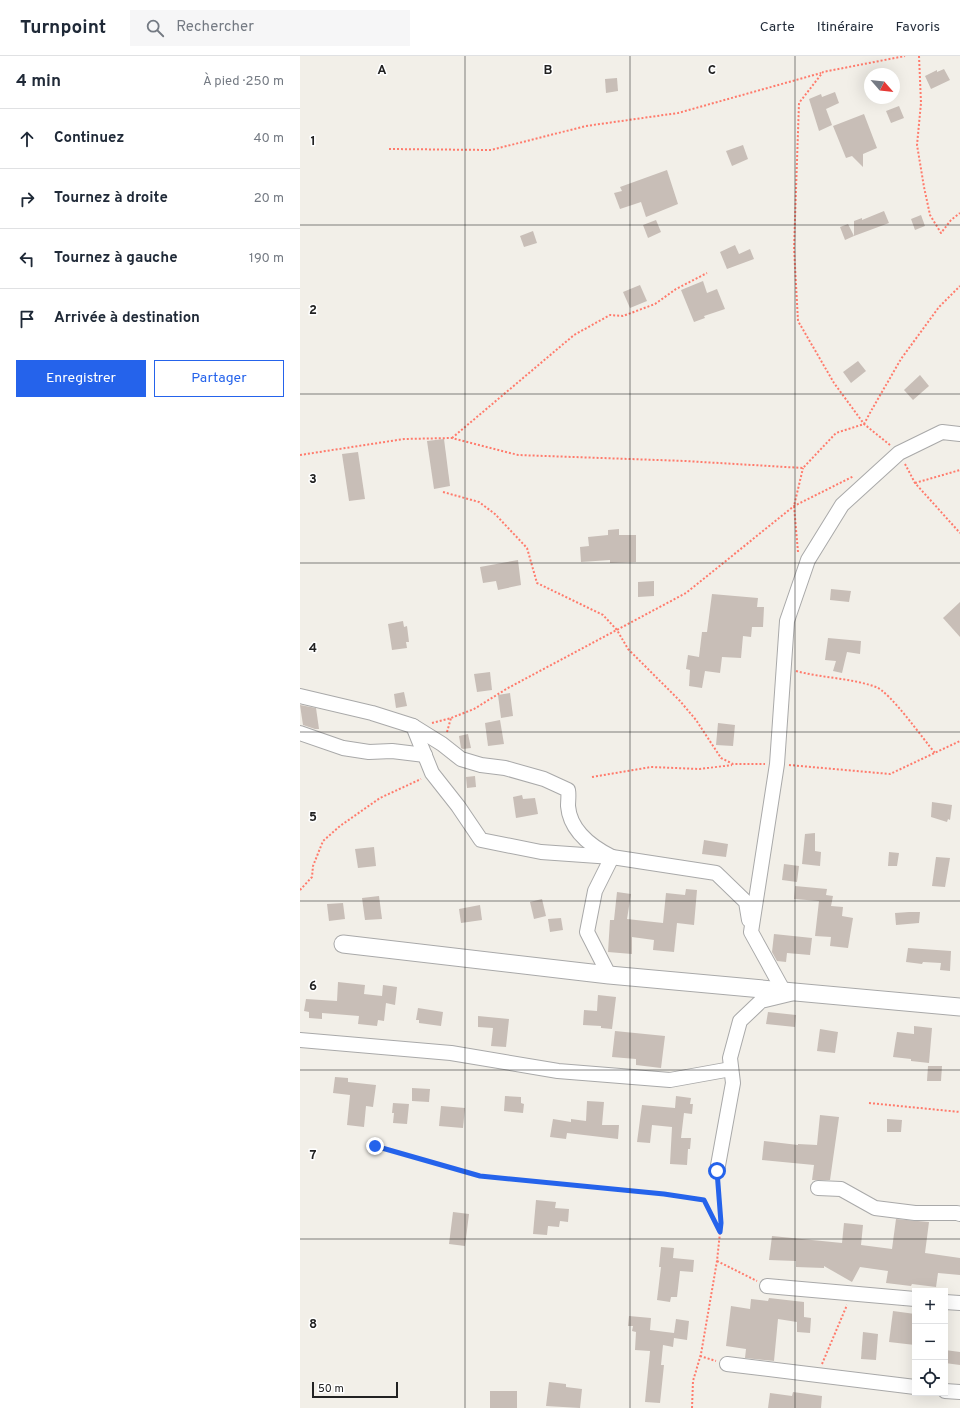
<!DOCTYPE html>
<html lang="fr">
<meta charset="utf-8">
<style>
:root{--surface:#fff;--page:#f6f6f7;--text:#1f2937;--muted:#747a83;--line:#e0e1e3;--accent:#2563eb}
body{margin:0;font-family:Overpass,sans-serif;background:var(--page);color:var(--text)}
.controls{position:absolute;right:12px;bottom:12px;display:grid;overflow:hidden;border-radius:0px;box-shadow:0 4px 16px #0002}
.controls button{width:36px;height:36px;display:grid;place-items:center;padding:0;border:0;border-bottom:1px solid var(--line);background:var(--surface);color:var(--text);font:20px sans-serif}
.compass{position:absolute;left:564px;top:12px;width:36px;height:36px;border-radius:50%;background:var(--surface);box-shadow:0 4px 16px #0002;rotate:118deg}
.scale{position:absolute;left:12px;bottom:10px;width:86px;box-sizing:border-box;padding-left:4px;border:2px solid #222;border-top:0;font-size:11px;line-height:14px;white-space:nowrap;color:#222;-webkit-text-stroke:3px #fff;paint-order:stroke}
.stop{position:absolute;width:12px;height:12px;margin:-9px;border:3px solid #2563eb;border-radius:50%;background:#fff}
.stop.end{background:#2563eb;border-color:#fff;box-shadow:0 1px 4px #0008}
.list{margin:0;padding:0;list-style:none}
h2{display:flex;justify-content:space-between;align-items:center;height:52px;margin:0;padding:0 16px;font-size:17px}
h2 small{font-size:13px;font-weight:400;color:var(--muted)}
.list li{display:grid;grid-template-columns:26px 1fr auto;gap:12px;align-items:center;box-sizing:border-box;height:60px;padding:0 16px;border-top:1px solid var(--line)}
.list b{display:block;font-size:15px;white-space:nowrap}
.list em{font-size:13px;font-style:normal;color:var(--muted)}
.actions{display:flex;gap:8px;padding:12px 16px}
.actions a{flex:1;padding:9px 0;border:1px solid var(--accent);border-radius:0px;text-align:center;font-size:14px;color:var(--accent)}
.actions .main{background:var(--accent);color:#fff}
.icon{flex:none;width:22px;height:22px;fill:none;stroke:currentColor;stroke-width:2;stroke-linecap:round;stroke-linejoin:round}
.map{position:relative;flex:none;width:660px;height:1352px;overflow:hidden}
header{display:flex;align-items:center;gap:24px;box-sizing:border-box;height:56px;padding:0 20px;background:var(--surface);border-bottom:1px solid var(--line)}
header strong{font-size:19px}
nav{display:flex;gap:22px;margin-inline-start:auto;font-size:14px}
.search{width:280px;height:36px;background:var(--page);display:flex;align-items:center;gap:10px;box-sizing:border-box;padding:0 14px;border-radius:0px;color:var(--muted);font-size:15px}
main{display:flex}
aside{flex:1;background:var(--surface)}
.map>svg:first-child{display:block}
</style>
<header>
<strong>Turnpoint</strong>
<div class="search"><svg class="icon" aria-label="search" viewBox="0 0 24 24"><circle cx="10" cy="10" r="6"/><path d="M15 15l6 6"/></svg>Rechercher</div>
<nav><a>Carte</a><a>Itinéraire</a><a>Favoris</a></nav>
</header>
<main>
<aside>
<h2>4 min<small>À pied · 250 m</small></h2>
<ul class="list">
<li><svg class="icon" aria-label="ahead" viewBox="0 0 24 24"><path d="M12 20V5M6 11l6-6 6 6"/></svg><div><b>Continuez</b></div><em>40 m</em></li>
<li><svg class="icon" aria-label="right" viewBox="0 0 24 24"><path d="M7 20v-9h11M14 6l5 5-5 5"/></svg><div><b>Tournez à droite</b></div><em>20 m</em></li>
<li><svg class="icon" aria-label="left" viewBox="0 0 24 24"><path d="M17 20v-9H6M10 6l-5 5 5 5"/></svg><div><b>Tournez à gauche</b></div><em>190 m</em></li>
<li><svg class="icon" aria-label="arrive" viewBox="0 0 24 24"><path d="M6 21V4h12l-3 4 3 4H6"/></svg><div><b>Arrivée à destination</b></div></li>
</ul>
<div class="actions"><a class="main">Enregistrer</a><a>Partager</a></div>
</aside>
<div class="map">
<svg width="660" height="1352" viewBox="0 0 660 1352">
<rect width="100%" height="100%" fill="#f2efe8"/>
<!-- building -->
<g fill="#c8beb7">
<polygon points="644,13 650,24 631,33 625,20 637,14 637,16"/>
<polygon points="317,22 318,35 306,37 305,23"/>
<polygon points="535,36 539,47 526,53 532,69 519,75 509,43 521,38 522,41"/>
<polygon points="599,50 604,62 591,67 586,55"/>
<polygon points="564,58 577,92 563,98 563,111 552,100 546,102 533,70"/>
<polygon points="443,89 448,103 432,110 426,95"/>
<polygon points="367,114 378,148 346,161 341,146 320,153 314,137 322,135 320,131"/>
<polygon points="584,155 589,167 554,180 554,165 562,162 562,164"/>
<polygon points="621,159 625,170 615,174 611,163"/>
<polygon points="356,164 361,176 348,182 343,169"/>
<polygon points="548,168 554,180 545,184 540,171"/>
<polygon points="233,175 237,187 224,191 220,180"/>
<polygon points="435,189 439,198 450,193 454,203 427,213 420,196"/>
<polygon points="403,225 407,237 417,233 425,253 404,260 405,262 394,266 381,234"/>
<polygon points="340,229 347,245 330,252 323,236"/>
<polygon points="558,305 566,315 551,327 543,316"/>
<polygon points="620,319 629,330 613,344 604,334"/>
<polygon points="144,383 150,430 134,433 127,385"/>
<polygon points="58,396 65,443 49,445 42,398"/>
<polygon points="319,473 319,479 336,479 336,506 310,507 310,504 281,506 280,491 289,490 288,481 308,479 308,474"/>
<polygon points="218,504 221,529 198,534 196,525 183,527 180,511"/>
<polygon points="354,525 354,540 338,541 338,526"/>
<polygon points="531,533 551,535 549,546 530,544"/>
<polygon points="412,538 458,542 457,551 464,551 463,571 452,571 451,581 443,580 441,602 422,601 420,617 405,615 402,632 389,630 390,614 386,613 388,599 399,601 402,576 407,576"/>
<polygon points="660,546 660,581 643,562"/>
<polygon points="103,565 104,571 107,570 109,586 106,586 107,592 92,594 88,568"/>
<polygon points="528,582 561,585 560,598 547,596 542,617 533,615 536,605 525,604"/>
<polygon points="190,616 192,634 177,636 174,618"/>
<polygon points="104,636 107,650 96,652 94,638"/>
<polygon points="210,637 213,660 201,662 198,639"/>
<polygon points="0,649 16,652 19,673 15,673 3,669"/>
<polygon points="200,664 204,688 188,690 185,667"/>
<polygon points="418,667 435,669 433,690 416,689"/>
<polygon points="168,678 171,692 163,693 161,692 159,680"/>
<polygon points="175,720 176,731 167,732 166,721"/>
<polygon points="222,739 223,743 235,742 238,758 216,762 213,741"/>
<polygon points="632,746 652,749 650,764 648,763 647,766 631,761"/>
<polygon points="515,777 515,795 521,796 520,810 502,808 505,778"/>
<polygon points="404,784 428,788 426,801 402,798"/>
<polygon points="74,791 76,810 58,812 55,793"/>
<polygon points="589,796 599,797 597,810 588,810"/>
<polygon points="636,801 650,802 645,831 632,830"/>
<polygon points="484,808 499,810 497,826 482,824"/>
<polygon points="495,830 527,833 526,839 533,840 531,850 543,851 542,860 553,862 548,892 530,890 531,881 515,880 519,845 494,843"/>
<polygon points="386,833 397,834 394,869 377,867 374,896 353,894 354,884 332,881 332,898 308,896 310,864 314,864 317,836 331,838 327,863 363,867 366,837 385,839"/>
<polygon points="79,840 82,863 65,864 62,842"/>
<polygon points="242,843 246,860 234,863 230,846"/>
<polygon points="43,847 45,863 29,865 27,848"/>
<polygon points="180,849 182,864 161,867 159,853"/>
<polygon points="609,856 620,856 619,867 596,869 595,857"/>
<polygon points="261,862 263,874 250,876 248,863"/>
<polygon points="474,878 512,882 510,899 487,897 486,906 477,905 472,896"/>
<polygon points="608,892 651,895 650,915 640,914 641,907 623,906 622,908 606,906"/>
<polygon points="38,926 65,929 64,938 82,940 83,929 97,931 95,949 86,947 84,965 78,964 77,970 58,968 59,960 22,957 22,963 9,962 9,956 4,955 6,943 37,945"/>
<polygon points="298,939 316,941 312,973 301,972 301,970 283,969 284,954 297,955"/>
<polygon points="118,952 143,956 141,970 119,967 119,964 116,964"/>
<polygon points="468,956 496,959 495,971 466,968"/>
<polygon points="178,960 209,963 206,991 191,990 193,972 178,971"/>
<polygon points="614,970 632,972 629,1007 611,1005 611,1003 593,1001 597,976 614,978"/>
<polygon points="520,973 538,976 535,997 517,995"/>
<polygon points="315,975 365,980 361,1012 336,1009 336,1003 312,1001"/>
<polygon points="628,1010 642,1010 641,1025 627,1025"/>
<polygon points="35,1021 48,1022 48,1026 76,1029 73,1051 66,1050 64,1071 47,1069 50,1039 33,1037"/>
<polygon points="112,1032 130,1033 129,1046 112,1045"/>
<polygon points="205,1040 221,1041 221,1047 224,1048 223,1057 204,1055"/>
<polygon points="376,1040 391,1042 390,1048 393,1048 392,1058 384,1057 381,1082 391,1082 390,1093 388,1093 387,1109 370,1108 372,1071 352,1069 350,1087 337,1086 342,1049 375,1052"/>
<polygon points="287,1045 304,1046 302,1069 319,1069 318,1083 267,1077 266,1083 250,1081 253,1063 271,1066 271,1063 286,1065"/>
<polygon points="93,1047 109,1048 107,1068 93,1067 94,1057 92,1057"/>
<polygon points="141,1050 165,1052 163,1072 139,1070"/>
<polygon points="520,1059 539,1061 530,1124 512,1124 514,1109 462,1104 464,1085 498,1089 498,1088 517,1089"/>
<polygon points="587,1063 602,1064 601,1076 587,1076"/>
<polygon points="236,1144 256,1146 255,1152 269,1153 268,1166 260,1165 259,1171 248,1170 247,1179 233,1178"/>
<polygon points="153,1156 169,1158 165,1190 149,1188"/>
<polygon points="596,1163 629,1166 625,1197 660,1202 660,1219 638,1217 636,1231 612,1228 611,1230 586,1227 588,1215 560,1211 552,1226 524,1210 524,1212 496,1211 496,1205 469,1204 472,1180 542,1187 544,1167 563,1169 561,1189 592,1193"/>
<polygon points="361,1191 374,1192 373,1202 394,1204 393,1216 380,1215 377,1241 371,1241 370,1246 357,1244 361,1211 359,1211"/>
<polygon points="469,1242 504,1246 504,1261 511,1262 510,1277 497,1276 497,1266 478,1263 474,1305 445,1302 446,1293 426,1290 431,1250 450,1253 451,1243 468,1245"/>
<polygon points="593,1255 615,1258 615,1289 589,1286"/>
<polygon points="329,1260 351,1262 350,1274 374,1277 376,1263 389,1265 387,1284 374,1282 373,1291 363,1289 361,1309 364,1309 360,1347 345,1346 350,1295 335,1294 336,1276 332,1275 333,1270 328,1270"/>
<polygon points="563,1276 578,1278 576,1304 561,1303"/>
<polygon points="645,1294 660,1296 660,1309 645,1307"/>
<polygon points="249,1326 266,1328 266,1331 282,1333 280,1352 246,1350"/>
<rect x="190" y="1335" width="27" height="17"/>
<polygon points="493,1336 522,1340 521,1352 468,1352 470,1337 492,1340"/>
</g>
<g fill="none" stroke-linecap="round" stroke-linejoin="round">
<defs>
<g id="minor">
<polyline points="0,640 72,657 113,670 132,717 158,750 181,784 241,796 312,801 416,817 446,846 449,864"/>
<path d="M113,670L142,688L161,703L181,709L205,712L244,723L268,734C269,739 268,745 268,750C270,775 292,791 312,801L295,835L287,876L309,919"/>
<polyline points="0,677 43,692 69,696 92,695 125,699"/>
<polyline points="483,934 451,876 477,708 487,565 508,504 542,449 599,397 642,376 660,378"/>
<polyline points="0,984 151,997 258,1015 370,1024 431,1013"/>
<polyline points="417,1115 433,1027 430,1002 440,965 461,945 490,938"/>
<polyline points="518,1132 541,1133 575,1152 615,1157 657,1157 660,1158"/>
<polyline points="467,1230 615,1243"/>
<polyline points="645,1246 660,1247"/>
<polyline points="427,1308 615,1331"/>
<polyline points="645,1335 660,1336"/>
</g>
<polyline id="tertiary" points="43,888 309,919 660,951"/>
</defs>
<!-- minor casing -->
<use href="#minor" stroke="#a9a9a9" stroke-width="16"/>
<!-- tertiary casing -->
<use href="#tertiary" stroke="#a9a9a9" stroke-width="19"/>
<!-- path -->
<g stroke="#ff7b6c" stroke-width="2" stroke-dasharray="2 2" stroke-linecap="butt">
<polyline points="619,0 621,47 617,89 624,131 630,159 641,177 651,164 660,157"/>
<polyline points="89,93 191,94 286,70 378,57 521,17"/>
<polyline points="152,382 274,279 310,259 323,260 355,248 376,233 407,217"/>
<polyline points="590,389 564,368 534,327 498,265 494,192 499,47 523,16 605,0"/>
<polyline points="0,399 104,383 152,382 218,399 385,405 503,412 536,377 564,368 571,355 601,303 639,251 660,230"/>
<polyline points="605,408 615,427 660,477"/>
<polyline points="615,427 660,414"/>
<polyline points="143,436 179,446 195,458 227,492 237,527 303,559 317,574 328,593 380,645 396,664 421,702 433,708 465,708"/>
<polyline points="498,496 494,450 503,412"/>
<path d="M496,615C522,622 551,622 576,631C590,636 624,684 635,697"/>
<polyline points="132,667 151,662 174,653 208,632 386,537 494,450 554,420"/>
<polyline points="147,676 151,662"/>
<polyline points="489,709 590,718 660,685"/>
<polyline points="292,721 351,711 400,713 432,709"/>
<polyline points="0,834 12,821 13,810 23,785 40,770 80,742 121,723"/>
<polyline points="569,1047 660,1056"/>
<polyline points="75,1090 180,1120 364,1138 405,1144 420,1176"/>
<polyline points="417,1205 457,1225"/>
<polyline points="400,1300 416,1305"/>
<polyline points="522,1308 547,1249"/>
<polyline points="392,1352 393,1325 401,1298 417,1205 421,1167 418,1126"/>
</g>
<!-- minor -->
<use href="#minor" stroke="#fff" stroke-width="14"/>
<!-- tertiary -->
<use href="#tertiary" stroke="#fff" stroke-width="17"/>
</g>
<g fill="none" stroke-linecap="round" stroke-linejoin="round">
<!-- route -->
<polyline stroke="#2563eb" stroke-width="5" points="75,1090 180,1120 364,1138 404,1144 420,1176 421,1167 417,1115"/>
</g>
<!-- grid -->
<path fill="none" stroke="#222" stroke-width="1" stroke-opacity="0.55" d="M165,0V1352M330,0V1352M495,0V1352M0,169H660M0,338H660M0,507H660M0,676H660M0,845H660M0,1014H660M0,1183H660"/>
<g font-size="13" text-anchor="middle" font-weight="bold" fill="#222" stroke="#fff" stroke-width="3" stroke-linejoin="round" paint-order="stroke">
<text x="82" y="18">A</text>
<text x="248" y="18">B</text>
<text x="412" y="18">C</text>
<text x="13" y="89">1</text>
<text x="13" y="258">2</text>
<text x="13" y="427">3</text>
<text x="13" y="596">4</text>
<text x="13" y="765">5</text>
<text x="13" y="934">6</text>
<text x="13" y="1103">7</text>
<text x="13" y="1272">8</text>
</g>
</svg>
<div class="controls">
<button>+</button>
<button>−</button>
<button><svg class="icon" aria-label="locate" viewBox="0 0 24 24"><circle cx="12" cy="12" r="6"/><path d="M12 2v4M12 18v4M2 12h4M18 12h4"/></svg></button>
</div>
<svg class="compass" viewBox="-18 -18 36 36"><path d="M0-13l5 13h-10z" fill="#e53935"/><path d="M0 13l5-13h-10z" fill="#747a83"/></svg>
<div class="scale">50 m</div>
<div class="stop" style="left:417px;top:1115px"></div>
<div class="stop end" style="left:75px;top:1090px"></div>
</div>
</main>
